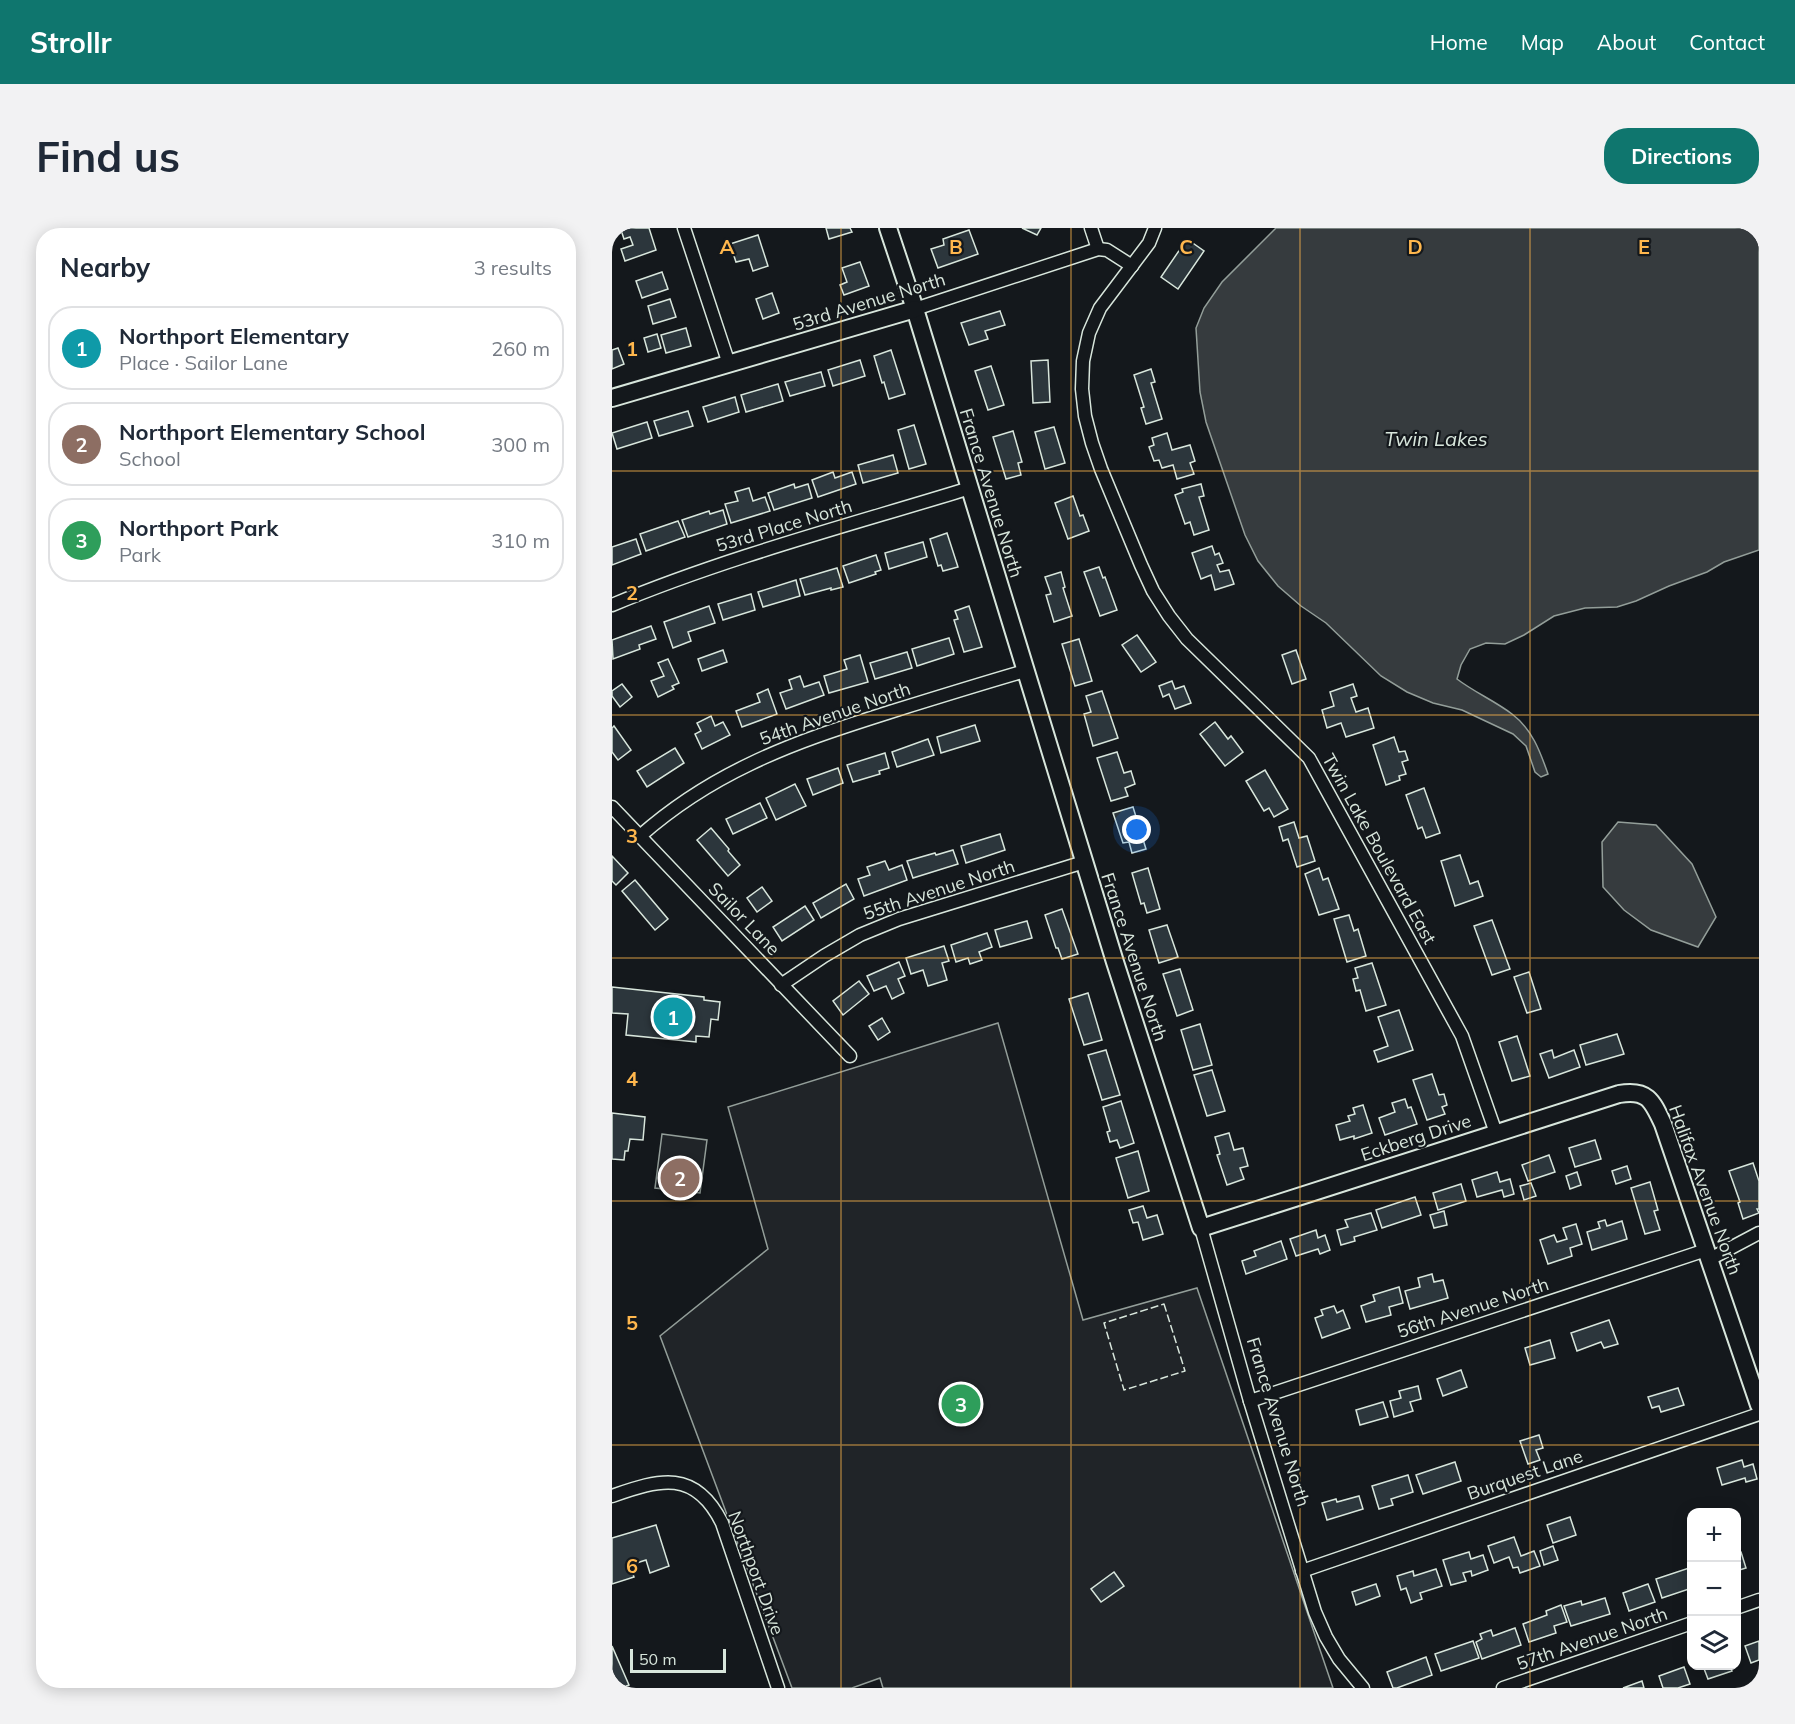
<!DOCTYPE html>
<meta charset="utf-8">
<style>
:root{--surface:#fff;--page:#f2f2f3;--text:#1f2937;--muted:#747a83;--line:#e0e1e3;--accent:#0f766e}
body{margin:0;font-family:Mulish,sans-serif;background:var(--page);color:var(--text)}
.controls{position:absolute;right:18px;bottom:18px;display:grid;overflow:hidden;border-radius:12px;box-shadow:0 3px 15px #0003}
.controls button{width:54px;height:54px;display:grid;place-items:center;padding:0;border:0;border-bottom:2px solid var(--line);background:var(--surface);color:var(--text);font:30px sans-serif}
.scale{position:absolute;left:18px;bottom:15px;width:96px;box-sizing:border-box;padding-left:6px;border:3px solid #d8e6dc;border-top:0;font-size:16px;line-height:21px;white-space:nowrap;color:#d8e6dc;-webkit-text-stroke:4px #14181c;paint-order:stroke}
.you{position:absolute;left:525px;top:602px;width:21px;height:21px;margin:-15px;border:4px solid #fff;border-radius:50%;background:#1a73e8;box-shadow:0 0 0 9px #1a73e833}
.badge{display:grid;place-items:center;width:39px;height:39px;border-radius:50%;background:var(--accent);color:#fff;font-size:20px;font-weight:700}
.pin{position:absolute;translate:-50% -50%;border:3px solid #fff;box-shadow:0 2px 6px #0006}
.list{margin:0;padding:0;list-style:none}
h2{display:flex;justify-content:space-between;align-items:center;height:78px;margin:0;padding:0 24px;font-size:26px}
h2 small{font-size:20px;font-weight:400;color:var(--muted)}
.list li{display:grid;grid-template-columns:39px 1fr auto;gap:18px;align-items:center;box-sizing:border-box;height:84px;margin:0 12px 12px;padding:0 12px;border:2px solid var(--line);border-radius:24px}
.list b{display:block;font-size:22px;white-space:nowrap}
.list p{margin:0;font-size:20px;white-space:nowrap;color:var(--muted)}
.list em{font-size:20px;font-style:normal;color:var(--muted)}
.icon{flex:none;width:33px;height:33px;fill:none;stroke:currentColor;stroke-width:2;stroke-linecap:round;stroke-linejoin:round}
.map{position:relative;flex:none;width:1147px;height:1460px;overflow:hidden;border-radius:24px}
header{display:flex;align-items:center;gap:36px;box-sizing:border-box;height:84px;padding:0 30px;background:var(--accent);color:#fff}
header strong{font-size:28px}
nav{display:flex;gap:33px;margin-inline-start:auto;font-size:21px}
.intro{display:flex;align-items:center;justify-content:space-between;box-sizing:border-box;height:144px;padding:0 36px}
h1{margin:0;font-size:42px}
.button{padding:15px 27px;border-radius:24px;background:var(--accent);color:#fff;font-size:21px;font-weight:700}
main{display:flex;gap:36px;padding:0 36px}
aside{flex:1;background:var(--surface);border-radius:24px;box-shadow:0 3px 15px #0003}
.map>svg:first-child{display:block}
</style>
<header>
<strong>Strollr</strong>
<nav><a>Home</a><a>Map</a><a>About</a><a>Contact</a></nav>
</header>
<div class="intro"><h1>Find us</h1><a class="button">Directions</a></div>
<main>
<aside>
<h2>Nearby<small>3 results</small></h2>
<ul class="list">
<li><span class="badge" style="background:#0f9aa8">1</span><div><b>Northport Elementary</b><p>Place · Sailor Lane</p></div><em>260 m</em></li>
<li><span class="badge" style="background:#8d6e63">2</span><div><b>Northport Elementary School</b><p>School</p></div><em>300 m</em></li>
<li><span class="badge" style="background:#2e9e5b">3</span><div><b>Northport Park</b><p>Park</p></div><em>310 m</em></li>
</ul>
</aside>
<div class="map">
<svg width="1147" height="1460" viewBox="0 0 1147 1460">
<rect width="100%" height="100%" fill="#14181c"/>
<!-- green -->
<g fill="#202428" stroke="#939e99" stroke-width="1.5">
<polygon points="386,795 471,1092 585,1060 721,1460 271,1460 268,1450 240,1460 180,1460 48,1108 156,1021 116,879"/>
<polygon points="50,906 95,912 88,965 43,960"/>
</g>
<!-- water -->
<g fill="#363b3e" stroke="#939e99" stroke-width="1.5">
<path d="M664,0H1147V322L1112,334L1095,344L1057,358L1024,373L1005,379L973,380L942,388L912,407L893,416L874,415L858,421L849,437L845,451C862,464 883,473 900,486C920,501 928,523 936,546L929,549L923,544L914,518L901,506L850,482L821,475L795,464L769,448L714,395L689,378L666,358L646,333L633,307L594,194L588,164L584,100L592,80L610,54Z"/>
<polygon points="1006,594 1044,597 1080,636 1104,689 1086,719 1039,702 1012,682 991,659 990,614"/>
</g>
<!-- building -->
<g fill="#2c363c" stroke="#d8e6dc" stroke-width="1.5">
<polygon points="15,0 37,0 44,22 13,33 9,21 21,17 18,9 12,11 9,2"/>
<polygon points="214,0 238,0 240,4 217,11"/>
<polygon points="410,0 429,0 425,7"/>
<polygon points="357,2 366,26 326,40 319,21 332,17 331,11"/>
<polygon points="146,7 156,38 141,43 137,31 124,34 118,16"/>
<polygon points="575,11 592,23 566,61 549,49"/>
<polygon points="248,34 257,58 232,67 228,57 235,54 230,40"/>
<polygon points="50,44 56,61 30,70 24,53"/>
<polygon points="160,65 167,85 151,91 144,71"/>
<polygon points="58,71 64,89 41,96 36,78"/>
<polygon points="388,83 393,97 373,103 376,111 357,117 349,95"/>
<polygon points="74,100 79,118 54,125 49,107"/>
<polygon points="45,106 49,120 36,124 32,110"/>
<polygon points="6,120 12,136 0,141 0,122"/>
<polygon points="279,122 293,166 277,171 272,154 270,155 262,128"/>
<polygon points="248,132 253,148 221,158 216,142"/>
<polygon points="436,132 438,174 421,175 419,133"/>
<polygon points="379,138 392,177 376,182 363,143"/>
<polygon points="539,141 543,154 539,155 550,191 534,196 529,180 532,179 522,147"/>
<polygon points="209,144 213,158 178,168 173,154"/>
<polygon points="166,156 171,173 134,184 129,167"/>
<polygon points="123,169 127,184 96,194 91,179"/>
<polygon points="76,183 81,198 47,208 42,193"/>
<polygon points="35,194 40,210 5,221 0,205"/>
<polygon points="302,197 314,236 297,241 286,202"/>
<polygon points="442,199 453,235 433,241 423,204"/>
<polygon points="401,203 410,234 406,235 409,247 394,251 381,209"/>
<polygon points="555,205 560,222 578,217 583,233 578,235 582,246 565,251 561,237 550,240 547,232 542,233 537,219 542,217 540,210"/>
<polygon points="281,227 286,245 251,255 246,237"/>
<polygon points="221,244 223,250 240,244 244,256 206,269 200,252"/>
<polygon points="182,256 183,260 196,256 200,270 162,282 156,265"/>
<polygon points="589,256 592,268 587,269 597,302 582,307 578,294 573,296 563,267 571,264 570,261"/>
<polygon points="137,260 141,273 153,269 158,283 119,295 113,276 126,273 123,264"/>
<polygon points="461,268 468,288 471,287 477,303 456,311 443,275"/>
<polygon points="111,282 115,296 76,309 70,292 97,283 98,286"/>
<polygon points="66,293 73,309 34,323 28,306"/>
<polygon points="335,305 346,339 331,343 329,337 326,338 318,311"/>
<polygon points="24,311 29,326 0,337 0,319"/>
<polygon points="311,314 315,329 277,341 273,325"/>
<polygon points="600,318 603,327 607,325 611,335 605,337 608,344 617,342 622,356 603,362 599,347 589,351 580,325"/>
<polygon points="264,327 269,342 263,344 264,346 237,355 231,338"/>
<polygon points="487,339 491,350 493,349 505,382 488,388 472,344"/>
<polygon points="225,340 231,359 219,362 219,360 193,367 188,351"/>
<polygon points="449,344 453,359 451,360 460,388 442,394 434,367 439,366 433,349"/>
<polygon points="184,352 188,368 151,379 146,364"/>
<polygon points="139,366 143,382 111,392 106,376"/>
<polygon points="97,378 103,395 76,404 79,413 61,420 52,394"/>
<polygon points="357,378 370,419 352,424 342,392 346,391 343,383"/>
<polygon points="39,398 44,411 27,417 28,421 1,431 0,412"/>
<polygon points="525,407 544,434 529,444 510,417"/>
<polygon points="337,410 342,426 305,438 300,421"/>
<polygon points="467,411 480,453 463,458 450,416"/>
<polygon points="111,422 115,434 90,443 86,431"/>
<polygon points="684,422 694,451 680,456 670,427"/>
<polygon points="295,424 300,440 263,451 258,435"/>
<polygon points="248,427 256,454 217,465 212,448 235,441 232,432"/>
<polygon points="56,431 67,455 60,458 62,461 46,469 39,453 52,448 46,435"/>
<polygon points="188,448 192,459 207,454 212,467 174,481 168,465 180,461 177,452"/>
<polygon points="560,453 563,461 572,458 579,475 563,481 557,466 551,469 547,458"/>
<polygon points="10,456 20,469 8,479 0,468 0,463"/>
<polygon points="741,456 745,468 739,470 744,484 756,480 762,500 734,509 729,495 715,500 710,482 722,478 718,464"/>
<polygon points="156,461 165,486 130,499 124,483 148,474 145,466"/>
<polygon points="490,463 506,510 481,518 472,486 479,484 474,468"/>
<polygon points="99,488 103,498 111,494 118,507 90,521 83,506 89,503 85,495"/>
<polygon points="603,494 616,511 619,508 631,524 613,538 588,506"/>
<polygon points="363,497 368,513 329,525 325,509"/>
<polygon points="2,498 19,522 6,532 0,524 0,500"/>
<polygon points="782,509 787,524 793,523 796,532 790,534 794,546 787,548 788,552 774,557 761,517"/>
<polygon points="316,511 322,527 285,539 280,524"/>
<polygon points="63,520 72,535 35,559 25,543"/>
<polygon points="505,524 512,545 519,543 523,556 513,560 516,568 499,573 485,530"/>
<polygon points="273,525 277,540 267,543 268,546 241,554 235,537"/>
<polygon points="226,540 231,555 201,567 195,551"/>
<polygon points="653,542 676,581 662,589 657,580 652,583 634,553"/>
<polygon points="183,556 194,578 164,592 154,570"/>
<polygon points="812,560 828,605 814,610 810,599 806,601 794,567"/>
<polygon points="148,575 155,590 121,606 114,591"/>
<polygon points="521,579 534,621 520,625 517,614 511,615 501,585"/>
<polygon points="682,594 687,610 695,608 703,633 685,639 676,611 671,613 667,599"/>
<polygon points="99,600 117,621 116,623 128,637 116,648 85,612"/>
<polygon points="388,606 393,622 354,635 349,618"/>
<polygon points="341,622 346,636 301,650 295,633 323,625 324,627"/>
<polygon points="848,627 858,656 866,653 871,668 843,678 829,633"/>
<polygon points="0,628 16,645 4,657 0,653"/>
<polygon points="273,633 277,642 290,637 295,652 252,668 246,651 258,647 255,639"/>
<polygon points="536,640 548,681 535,685 532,675 529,676 520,645"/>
<polygon points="707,640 711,652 716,650 727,681 707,687 693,646"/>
<polygon points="23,652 56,691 43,702 10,663"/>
<polygon points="234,656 242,671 209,690 201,675"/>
<polygon points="150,659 160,673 145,684 135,670"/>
<polygon points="193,678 202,692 170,713 161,699"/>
<polygon points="450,681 466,726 450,731 446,720 444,720 433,687"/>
<polygon points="737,687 742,703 746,701 754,728 735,734 722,691"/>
<polygon points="880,692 898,741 880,747 862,698"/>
<polygon points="415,693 420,710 388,719 383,702"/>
<polygon points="555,697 566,729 547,735 537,702"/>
<polygon points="375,705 380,719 367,724 370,732 358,736 356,730 344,734 339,717"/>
<polygon points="332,718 337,733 330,735 335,752 316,758 311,742 299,746 294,730"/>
<polygon points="287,734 293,748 286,751 292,765 280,771 274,758 262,763 255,748"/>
<polygon points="760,735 774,777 754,783 748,762 744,763 741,751 746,750 743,740"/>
<polygon points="568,741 581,782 565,788 551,746"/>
<polygon points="917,744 929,781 915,785 902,749"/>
<polygon points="247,753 257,766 231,787 221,773"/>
<polygon points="0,759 92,769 92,772 108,774 106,792 99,791 97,809 84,808 84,814 14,807 16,786 0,785"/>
<polygon points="476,765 490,812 472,817 457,771"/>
<polygon points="787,782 801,822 766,834 762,823 776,818 766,789"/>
<polygon points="270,790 278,804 266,812 257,798"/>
<polygon points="588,796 600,837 581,842 569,802"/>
<polygon points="1005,806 1012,826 974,837 968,817"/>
<polygon points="905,808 918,848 900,853 887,814"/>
<polygon points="494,822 508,867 490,872 476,827"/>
<polygon points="940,822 942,830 962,822 968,839 937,850 928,826"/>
<polygon points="600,842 613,883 595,888 582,847"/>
<polygon points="820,846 827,867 832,866 835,877 830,879 833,886 815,892 801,852"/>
<polygon points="793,871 796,880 799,879 805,896 773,907 767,890 783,884 780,875"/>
<polygon points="509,873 522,915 508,920 505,912 498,914 495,904 498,903 491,879"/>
<polygon points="751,877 760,905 742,911 742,908 728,912 724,897 738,893 736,888 743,886 741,880"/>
<polygon points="0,885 33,889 31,912 18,911 16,923 13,923 12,932 0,931"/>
<polygon points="617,905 622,922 631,920 636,938 628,940 632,951 615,957 605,927 608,926 603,909"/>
<polygon points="983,912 989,931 963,939 957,920"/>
<polygon points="526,923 537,963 516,970 504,930"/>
<polygon points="937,927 943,944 916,953 910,937"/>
<polygon points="1141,935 1147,953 1147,981 1145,981 1147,985 1131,991 1126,975 1128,974 1117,943"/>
<polygon points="1015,938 1019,951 1004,956 1000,943"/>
<polygon points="885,944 888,954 898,951 902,966 892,969 890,962 865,969 860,952"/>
<polygon points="965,944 969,957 958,961 954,948"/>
<polygon points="1038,954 1046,982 1042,983 1048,1002 1033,1006 1019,960"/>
<polygon points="919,955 924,968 912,972 908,958"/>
<polygon points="849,956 854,973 826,982 821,965"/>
<polygon points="803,969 809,987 770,1000 764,982"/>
<polygon points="531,978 535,990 545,987 551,1006 531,1012 526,994 521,995 517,982"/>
<polygon points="832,983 835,997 822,1000 818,987"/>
<polygon points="759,985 765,1002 742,1009 743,1013 729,1017 725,1002 736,999 733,992"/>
<polygon points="993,992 995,998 1010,993 1015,1011 980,1022 975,1004 988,1000 986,994"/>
<polygon points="964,996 970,1016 958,1020 960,1028 936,1036 928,1012 942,1007 945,1014 955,1011 951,1000"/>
<polygon points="704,1002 706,1010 713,1007 718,1022 708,1026 706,1021 684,1028 678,1011"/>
<polygon points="669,1013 675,1031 634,1046 630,1033 644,1028 642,1023"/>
<polygon points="820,1046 822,1054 831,1052 836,1070 798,1081 793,1063 808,1059 806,1050"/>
<polygon points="787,1059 791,1075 777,1079 779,1087 754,1094 749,1078 763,1073 761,1067"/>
<polygon points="722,1078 725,1085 731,1082 738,1100 710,1110 703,1090 711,1087 709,1082"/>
<polygon points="997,1092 1006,1116 992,1120 989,1114 965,1123 959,1105"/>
<polygon points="938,1112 943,1130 918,1137 913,1120"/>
<polygon points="849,1142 855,1159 831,1168 825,1151"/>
<polygon points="806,1158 809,1171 798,1174 801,1183 782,1189 778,1173 789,1170 787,1163"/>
<polygon points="1066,1160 1072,1177 1049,1184 1047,1178 1040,1180 1036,1169"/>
<polygon points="771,1174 776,1189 748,1197 744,1182"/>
<polygon points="927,1207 931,1220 924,1222 928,1232 916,1236 908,1213"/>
<polygon points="1130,1232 1132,1239 1141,1236 1145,1251 1134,1254 1133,1250 1110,1257 1105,1240"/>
<polygon points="843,1234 849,1253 811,1266 804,1247"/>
<polygon points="796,1247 801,1264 779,1271 781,1277 767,1281 760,1258"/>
<polygon points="747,1268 751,1281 715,1292 710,1275 724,1271 725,1274"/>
<polygon points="958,1289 964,1307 941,1315 935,1297"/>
<polygon points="44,1297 57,1338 38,1345 34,1332 18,1337 22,1349 0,1356 0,1310"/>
<polygon points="902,1309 909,1328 922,1323 928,1338 908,1345 906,1339 901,1340 897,1329 882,1335 876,1318"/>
<polygon points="941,1318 946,1332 932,1337 928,1323"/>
<polygon points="857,1324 859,1331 871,1327 876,1342 860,1348 859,1343 851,1345 854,1353 839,1357 831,1332"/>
<polygon points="1129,1324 1134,1340 1124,1343 1124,1325"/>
<polygon points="1080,1339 1080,1360 1050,1370 1044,1351"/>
<polygon points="824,1341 830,1358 808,1365 810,1371 799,1375 794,1360 789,1362 785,1348 801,1343 802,1348"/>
<polygon points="502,1344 512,1358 489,1374 479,1361"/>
<polygon points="764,1356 768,1368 744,1377 740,1364"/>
<polygon points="1036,1356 1043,1374 1017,1383 1011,1365"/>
<polygon points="993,1370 998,1386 959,1398 952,1378 969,1373 970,1377"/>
<polygon points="949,1377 955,1394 942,1398 944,1405 917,1414 911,1396 935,1387 934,1383"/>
<polygon points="903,1400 909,1417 870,1431 864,1414 870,1411 868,1406 879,1402 881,1408"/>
<polygon points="861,1413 867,1430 829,1443 823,1426"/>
<polygon points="1147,1413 1147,1432 1139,1435 1133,1418"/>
<polygon points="0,1418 17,1457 9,1460 0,1460"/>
<polygon points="814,1429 820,1447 785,1460 781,1460 775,1444"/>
<polygon points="1091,1438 1118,1438 1120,1443 1096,1451"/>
<polygon points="1072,1439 1078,1456 1066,1460 1051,1460 1047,1448"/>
<polygon points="1030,1453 1032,1460 1011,1460"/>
</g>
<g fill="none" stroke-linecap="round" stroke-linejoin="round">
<defs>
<g id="street">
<polyline points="72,0 117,136"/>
<polyline points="479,0 486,21"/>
<polyline points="543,0 537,15 488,80 477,105 471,133 470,161 473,188 480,215 489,241 529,337 541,363 557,388 575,411 697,530 850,808 884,905"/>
<polyline points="303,81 486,21 495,22 520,38"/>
<path d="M0,377C115,329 238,297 358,260"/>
<polyline points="0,579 238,828"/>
<path d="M28,608C61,579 98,555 138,536C183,514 231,499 278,484C323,470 368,456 413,443"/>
<polyline points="169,757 212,728 248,707 287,691 472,634"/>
<polyline points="589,1000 638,1173 703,1384 714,1409 727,1431 751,1460"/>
<polyline points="1098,1031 1147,1005"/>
<polyline points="638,1173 1094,1022"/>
<path d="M0,1268C48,1251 83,1241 110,1295L166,1460"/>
<polyline points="690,1343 1147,1186"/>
<polyline points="1124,1380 1147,1372"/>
<polyline points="891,1460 1080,1395"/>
</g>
<g id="secondary">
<path d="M276,0L303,81L503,734L589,1000L1007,866C1035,861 1040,872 1051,896L1147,1177"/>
<polyline points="0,170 303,81"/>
</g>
</defs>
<!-- street casing -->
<use href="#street" stroke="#d8e6dc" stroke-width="15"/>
<!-- secondary casing -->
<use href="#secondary" stroke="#d8e6dc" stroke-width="20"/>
<!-- street -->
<use href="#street" stroke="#14181c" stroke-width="12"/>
<!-- secondary -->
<use href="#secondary" stroke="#14181c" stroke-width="16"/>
<!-- fence -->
<polygon stroke="#d8e6dc" stroke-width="1.5" stroke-dasharray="8 3" stroke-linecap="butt" points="552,1076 573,1143 512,1162 492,1095"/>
</g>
<!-- grid -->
<path fill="none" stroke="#ffb74d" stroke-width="1.5" stroke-opacity="0.55" d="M229,0V1460M459,0V1460M688,0V1460M918,0V1460M0,243H1147M0,487H1147M0,730H1147M0,973H1147M0,1217H1147"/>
<g text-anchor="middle" stroke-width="4.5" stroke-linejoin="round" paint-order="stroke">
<!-- street labels -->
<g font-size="18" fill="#d8e6dc" stroke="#14181c">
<text transform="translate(257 74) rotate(-17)" y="6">53rd Avenue North</text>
<text transform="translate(379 265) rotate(73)" y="6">France Avenue North</text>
<text transform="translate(172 298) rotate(-17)" y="6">53rd Place North</text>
<text transform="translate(223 486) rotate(-19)" y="6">54th Avenue North</text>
<text transform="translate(767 621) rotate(61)" y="6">Twin Lake Boulevard East</text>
<text transform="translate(327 662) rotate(-18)" y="6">55th Avenue North</text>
<text transform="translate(132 691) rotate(46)" y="6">Sailor Lane</text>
<text transform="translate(522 729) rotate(72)" y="6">France Avenue North</text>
<text transform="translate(804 910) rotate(-18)" y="6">Eckberg Drive</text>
<text transform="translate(1093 962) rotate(70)" y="6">Halifax Avenue North</text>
<text transform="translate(861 1080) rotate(-18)" y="6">56th Avenue North</text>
<text transform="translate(666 1194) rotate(73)" y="6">France Avenue North</text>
<text transform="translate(913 1247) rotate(-19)" y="6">Burquest Lane</text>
<text transform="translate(144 1345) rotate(70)" y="6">Northport Drive</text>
<text transform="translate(980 1411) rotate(-19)" y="6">57th Avenue North</text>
</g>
<!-- water labels -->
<g font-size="20" font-style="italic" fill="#d8e6dc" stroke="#14181c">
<text x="824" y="218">Twin Lakes</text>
</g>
</g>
<g font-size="20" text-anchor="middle" font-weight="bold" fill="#ffb74d" stroke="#14181c" stroke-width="4.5" stroke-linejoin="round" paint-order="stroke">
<text x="115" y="26">A</text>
<text x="344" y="26">B</text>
<text x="574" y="26">C</text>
<text x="803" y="26">D</text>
<text x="1032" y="26">E</text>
<text x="20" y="128">1</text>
<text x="20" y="372">2</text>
<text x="20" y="615">3</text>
<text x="20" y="858">4</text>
<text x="20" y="1102">5</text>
<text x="20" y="1345">6</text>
</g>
</svg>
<div class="controls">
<button>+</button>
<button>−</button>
<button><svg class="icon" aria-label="layers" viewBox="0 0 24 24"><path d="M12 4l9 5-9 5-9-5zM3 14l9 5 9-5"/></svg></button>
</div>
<div class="scale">50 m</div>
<div class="you"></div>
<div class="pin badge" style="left:61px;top:789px;background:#0f9aa8">1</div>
<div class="pin badge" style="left:68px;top:950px;background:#8d6e63">2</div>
<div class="pin badge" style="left:349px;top:1176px;background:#2e9e5b">3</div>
</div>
</main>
